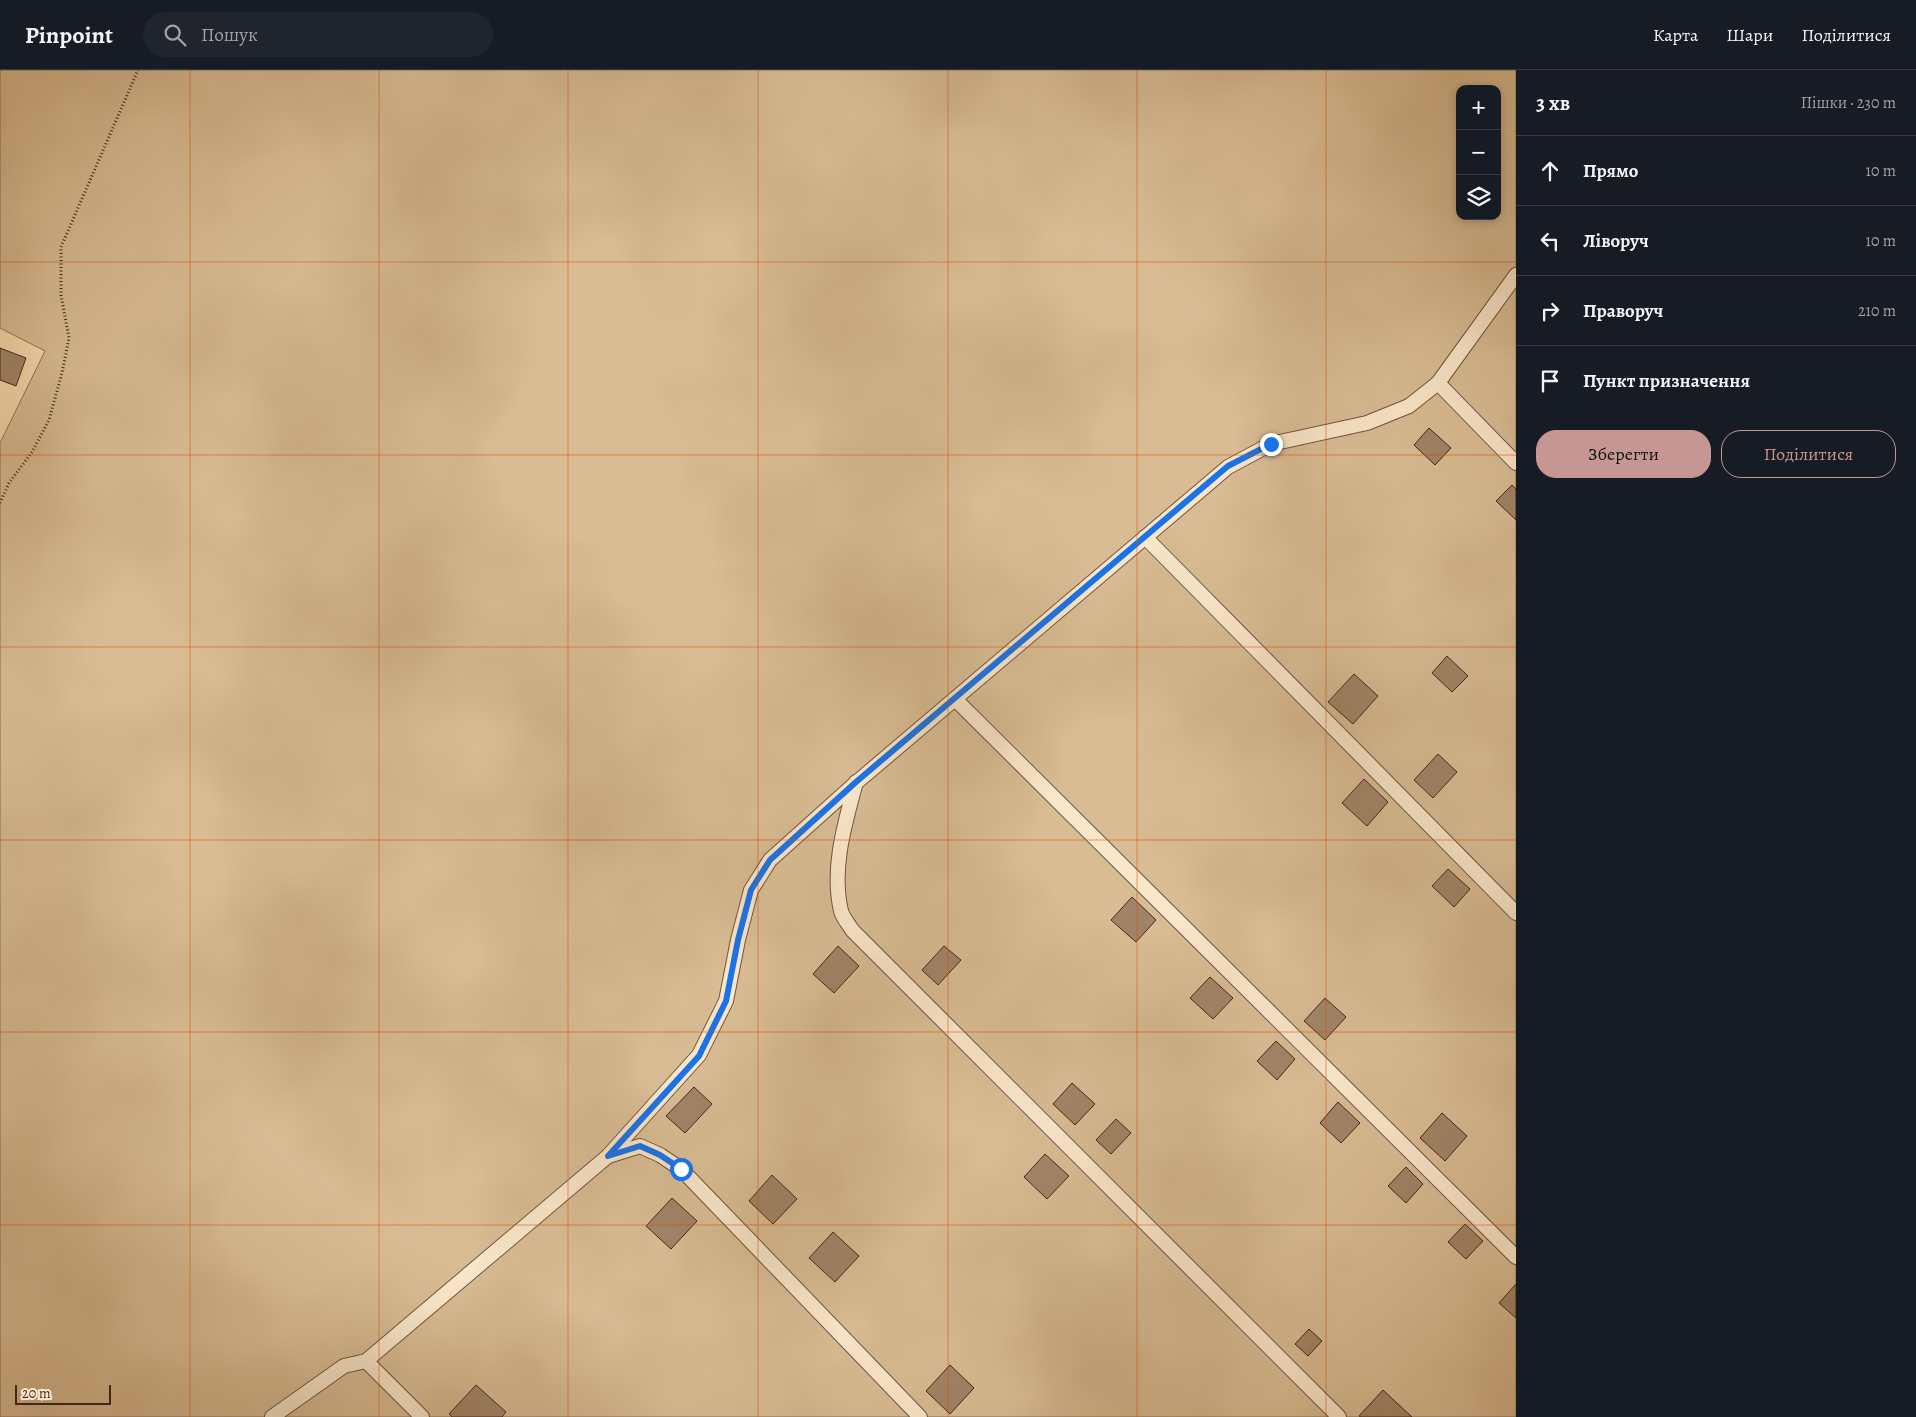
<!DOCTYPE html>
<html lang="uk">
<meta charset="utf-8">
<style>
:root{--surface:#171b24;--page:#20242c;--text:#f1f3f6;--muted:#9ea1a6;--line:#363941;--accent:#c59692}
body{margin:0;font-family:Alegreya,serif;background:var(--page);color:var(--text)}
.controls{position:absolute;right:15px;top:15px;display:grid;overflow:hidden;border-radius:10px;box-shadow:0 2px 8px #0003}
.controls button{width:45px;height:45px;display:grid;place-items:center;padding:0;border:0;border-bottom:1px solid var(--line);background:var(--surface);color:var(--text);font:25px sans-serif}
.scale{position:absolute;left:15px;bottom:12px;width:96px;box-sizing:border-box;padding-left:5px;border:2px solid #44271c;border-top:0;font-size:14px;line-height:18px;white-space:nowrap;color:#44271c;-webkit-text-stroke:4px #fae7ca;paint-order:stroke}
.stop{position:absolute;width:15px;height:15px;margin:-11px;border:4px solid #1a73e8;border-radius:50%;background:#fff}
.stop.end{background:#1a73e8;border-color:#fff;box-shadow:0 1px 5px #0008}
.list{margin:0;padding:0;list-style:none}
h2{display:flex;justify-content:space-between;align-items:center;height:65px;margin:0;padding:0 20px;font-size:21px}
h2 small{font-size:16px;font-weight:400;color:var(--muted)}
.list li{display:grid;grid-template-columns:32px 1fr auto;gap:15px;align-items:center;box-sizing:border-box;height:70px;padding:0 20px;border-top:1px solid var(--line)}
.list b{display:block;font-size:19px;white-space:nowrap}
.list em{font-size:16px;font-style:normal;color:var(--muted)}
.actions{display:flex;gap:10px;padding:15px 20px}
.actions a{flex:1;padding:11px 0;border:1px solid var(--accent);border-radius:20px;text-align:center;font-size:18px;color:var(--accent)}
.actions .main{background:var(--accent);color:#111}
.icon{flex:none;width:28px;height:28px;fill:none;stroke:currentColor;stroke-width:2;stroke-linecap:round;stroke-linejoin:round}
.map{position:relative;flex:none;width:1516px;height:1347px;overflow:hidden}
header{display:flex;align-items:center;gap:30px;box-sizing:border-box;height:70px;padding:0 25px;background:var(--surface);border-bottom:1px solid var(--line)}
header strong{font-size:24px}
nav{display:flex;gap:28px;margin-inline-start:auto;font-size:18px}
.search{width:350px;height:45px;background:var(--page);display:flex;align-items:center;gap:12px;box-sizing:border-box;padding:0 18px;border-radius:28px;color:var(--muted);font-size:19px}
main{display:flex}
aside{flex:1;background:var(--surface)}
.map>svg:first-child{display:block}
</style>
<header>
<strong>Pinpoint</strong>
<div class="search"><svg class="icon" aria-label="search" viewBox="0 0 24 24"><circle cx="10" cy="10" r="6"/><path d="M15 15l6 6"/></svg>Пошук</div>
<nav><a>Карта</a><a>Шари</a><a>Поділитися</a></nav>
</header>
<main>
<div class="map">
<svg width="1516" height="1347" viewBox="0 0 1516 1347">
<rect width="100%" height="100%" fill="#f7daad"/>
<filter id="stains"><feTurbulence type="fractalNoise" baseFrequency=".004" numOctaves="4"/><feColorMatrix values="0 0 0 0 .2 0 0 0 0 .09 0 0 0 0 .02 0 0 0 .5 -.17"/></filter>
<radialGradient id="worn" r=".72"><stop offset=".6" stop-color="#630" stop-opacity="0"/><stop offset="1" stop-color="#630" stop-opacity=".3"/></radialGradient>
<!-- green -->
<path fill="#d9bc94" stroke="#8e7258" fill-rule="evenodd" d="M0,0H1516V1347H0V373L45,281L0,258ZM1460,19H1497V146H1460Z"/>
<!-- building -->
<g fill="#a18467" stroke="#44271c">
<polygon points="0,278 26,288 16,316 0,310"/>
<polygon points="1429,358 1451,378 1435,395 1414,375"/>
<polygon points="1512,415 1516,419 1516,450 1496,431"/>
<polygon points="1447,586 1468,606 1452,622 1432,603"/>
<polygon points="1354,604 1378,626 1353,654 1328,632"/>
<polygon points="1438,684 1457,702 1433,728 1414,710"/>
<polygon points="1364,709 1388,732 1367,756 1342,733"/>
<polygon points="1448,799 1470,819 1454,837 1432,816"/>
<polygon points="1132,827 1156,850 1136,872 1111,850"/>
<polygon points="838,876 859,896 834,923 813,904"/>
<polygon points="944,876 961,890 938,915 922,900"/>
<polygon points="1210,907 1233,928 1213,949 1190,928"/>
<polygon points="1325,928 1346,947 1325,970 1304,951"/>
<polygon points="1276,971 1295,989 1277,1010 1257,991"/>
<polygon points="1072,1013 1095,1034 1075,1055 1053,1034"/>
<polygon points="694,1017 712,1034 685,1063 666,1046"/>
<polygon points="1338,1032 1360,1053 1341,1073 1320,1053"/>
<polygon points="1442,1043 1467,1066 1445,1091 1420,1068"/>
<polygon points="1116,1049 1131,1063 1111,1084 1096,1070"/>
<polygon points="1045,1084 1069,1106 1047,1129 1024,1107"/>
<polygon points="1406,1097 1423,1114 1406,1133 1388,1116"/>
<polygon points="772,1105 797,1129 773,1154 749,1131"/>
<polygon points="672,1128 697,1151 671,1179 646,1156"/>
<polygon points="1465,1154 1483,1171 1466,1189 1448,1172"/>
<polygon points="833,1162 859,1186 835,1212 809,1188"/>
<polygon points="1516,1214 1516,1248 1499,1233"/>
<polygon points="1309,1259 1322,1271 1308,1286 1295,1274"/>
<polygon points="950,1295 974,1318 950,1344 926,1321"/>
<polygon points="476,1315 506,1342 502,1347 452,1347 449,1344"/>
<polygon points="1383,1320 1412,1347 1361,1347 1359,1346"/>
</g>
<g fill="none" stroke-linecap="round" stroke-linejoin="round">
<defs>
<g id="lane">
<polyline points="1438,313 1516,205"/>
<polyline points="1145,467 1516,843"/>
<polyline points="955,629 1516,1187"/>
<path d="M856,712C845,753 831,798 841,841C843,848 849,855 853,861L1339,1347"/>
<polyline points="608,1086 640,1076 660,1085 681,1099 920,1347"/>
<polyline points="366,1291 422,1347"/>
<polyline points="272,1347 344,1296 366,1291 608,1086 699,985 726,931 738,870 751,820 770,790 857,712 1228,397 1271,374 1367,353 1409,336 1438,313 1516,393"/>
</g>
</defs>
<!-- lane casing -->
<use href="#lane" stroke="#715440" stroke-width="16"/>
<!-- path -->
<polyline stroke="#44271c" stroke-width="3" stroke-dasharray="1 2.5" stroke-linecap="butt" points="0,433 9,413 32,382 49,350 62,303 69,268 61,225 61,177 138,0"/>
<!-- lane -->
<use href="#lane" stroke="#fae7ca" stroke-width="14"/>
</g>
<g fill="none" stroke-linecap="round" stroke-linejoin="round">
<!-- route -->
<polyline stroke="#1a73e8" stroke-width="6" points="681,1099 660,1085 640,1076 608,1086 699,986 726,931 738,870 751,820 770,790 856,712 1228,396 1271,374"/>
</g>
<!-- grid -->
<path fill="none" stroke="#d8540e" stroke-width="1" stroke-opacity="0.55" d="M190,0V1347M379,0V1347M568,0V1347M758,0V1347M948,0V1347M1137,0V1347M1326,0V1347M0,192H1516M0,385H1516M0,577H1516M0,770H1516M0,962H1516M0,1155H1516"/>
<rect width="100%" height="100%" filter="url(#stains)"/>
<rect width="100%" height="100%" fill="url(#worn)"/>
</svg>
<div class="controls">
<button>+</button>
<button>−</button>
<button><svg class="icon" aria-label="layers" viewBox="0 0 24 24"><path d="M12 4l9 5-9 5-9-5zM3 14l9 5 9-5"/></svg></button>
</div>
<div class="scale">20 m</div>
<div class="stop" style="left:681px;top:1099px"></div>
<div class="stop end" style="left:1271px;top:374px"></div>
</div>
<aside>
<h2>3 хв<small>Пішки · 230 m</small></h2>
<ul class="list">
<li><svg class="icon" aria-label="ahead" viewBox="0 0 24 24"><path d="M12 20V5M6 11l6-6 6 6"/></svg><div><b>Прямо</b></div><em>10 m</em></li>
<li><svg class="icon" aria-label="left" viewBox="0 0 24 24"><path d="M17 20v-9H6M10 6l-5 5 5 5"/></svg><div><b>Ліворуч</b></div><em>10 m</em></li>
<li><svg class="icon" aria-label="right" viewBox="0 0 24 24"><path d="M7 20v-9h11M14 6l5 5-5 5"/></svg><div><b>Праворуч</b></div><em>210 m</em></li>
<li><svg class="icon" aria-label="arrive" viewBox="0 0 24 24"><path d="M6 21V4h12l-3 4 3 4H6"/></svg><div><b>Пункт призначення</b></div></li>
</ul>
<div class="actions"><a class="main">Зберегти</a><a>Поділитися</a></div>
</aside>
</main>
